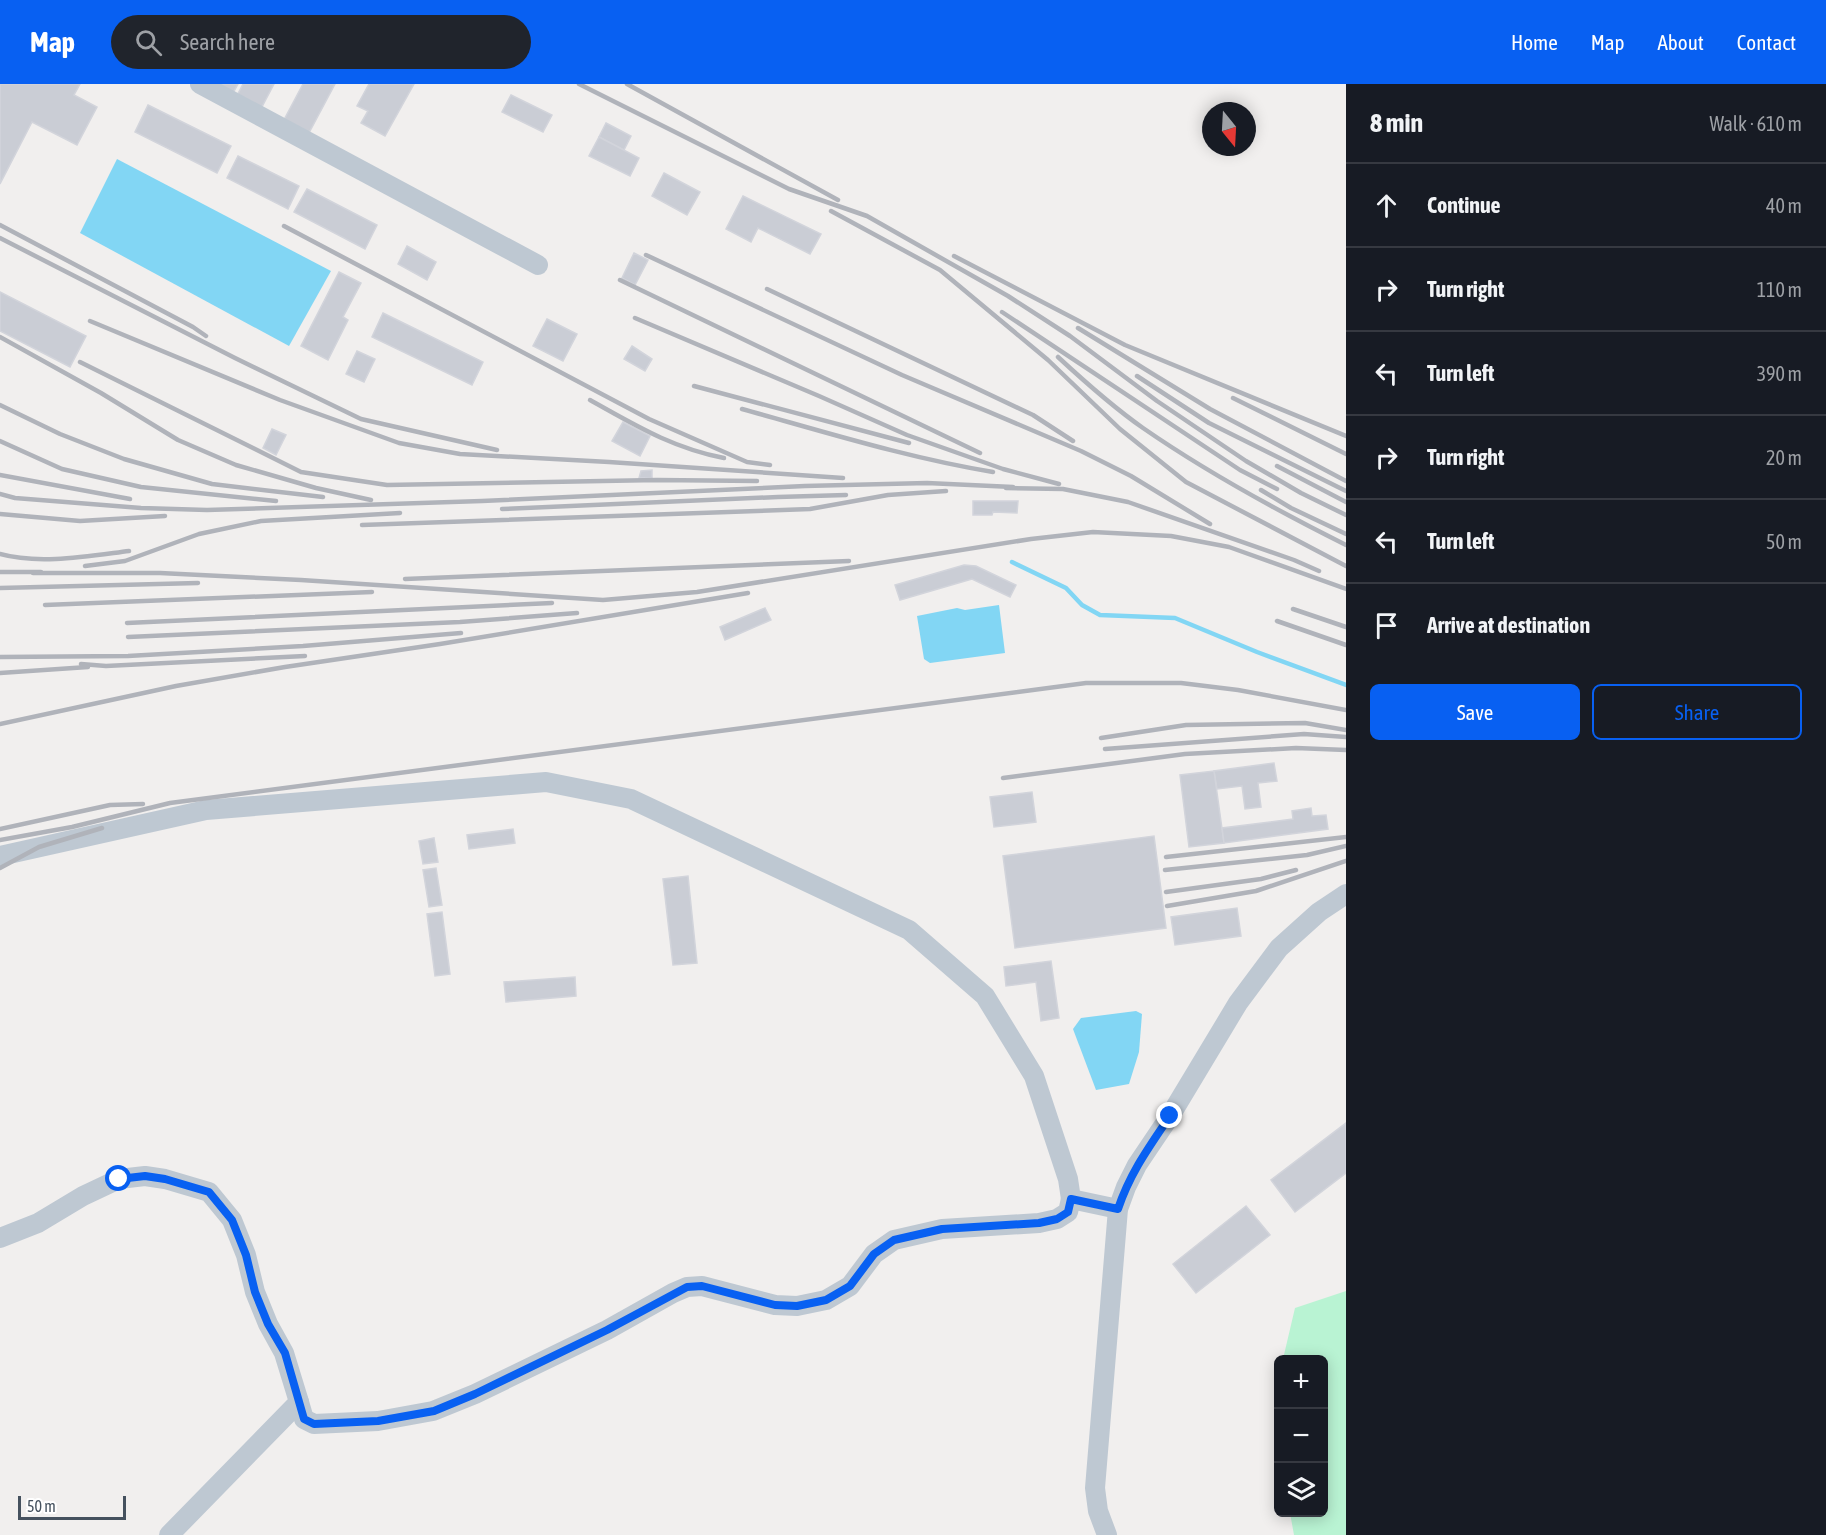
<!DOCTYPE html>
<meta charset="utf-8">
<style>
:root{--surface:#171b24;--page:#20242c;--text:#f1f3f6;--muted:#9ea1a6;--line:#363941;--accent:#0860f2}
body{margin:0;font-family:"Asap Condensed",sans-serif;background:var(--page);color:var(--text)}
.controls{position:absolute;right:18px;bottom:18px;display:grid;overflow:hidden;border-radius:9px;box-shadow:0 3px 15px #0003}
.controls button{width:54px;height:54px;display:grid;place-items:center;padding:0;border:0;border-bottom:2px solid var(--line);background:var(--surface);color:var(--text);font:30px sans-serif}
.compass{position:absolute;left:1202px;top:18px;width:54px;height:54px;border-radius:50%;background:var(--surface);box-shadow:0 3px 15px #0003;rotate:162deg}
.scale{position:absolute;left:18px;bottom:15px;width:108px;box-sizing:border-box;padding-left:6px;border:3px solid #45515e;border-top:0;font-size:16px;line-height:21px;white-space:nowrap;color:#45515e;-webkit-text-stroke:4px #fff;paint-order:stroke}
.stop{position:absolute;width:18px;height:18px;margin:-14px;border:4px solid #0860f2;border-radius:50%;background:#fff}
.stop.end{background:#0860f2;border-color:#fff;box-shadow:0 2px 6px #0008}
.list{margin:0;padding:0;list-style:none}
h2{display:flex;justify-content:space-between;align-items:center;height:78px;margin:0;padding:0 24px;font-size:26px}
h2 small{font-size:20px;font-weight:400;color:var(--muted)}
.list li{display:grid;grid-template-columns:39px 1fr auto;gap:18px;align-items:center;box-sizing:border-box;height:84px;padding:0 24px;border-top:2px solid var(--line)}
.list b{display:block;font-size:22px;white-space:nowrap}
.list em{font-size:20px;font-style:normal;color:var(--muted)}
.actions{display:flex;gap:12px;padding:18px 24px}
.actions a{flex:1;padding:14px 0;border:2px solid var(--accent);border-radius:9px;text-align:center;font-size:21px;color:var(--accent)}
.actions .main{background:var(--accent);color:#fff}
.icon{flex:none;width:33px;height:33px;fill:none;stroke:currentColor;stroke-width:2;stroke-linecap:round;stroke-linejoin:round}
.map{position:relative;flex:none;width:1346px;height:1451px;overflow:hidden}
header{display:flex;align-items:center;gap:36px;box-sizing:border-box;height:84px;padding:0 30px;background:var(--accent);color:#fff}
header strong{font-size:28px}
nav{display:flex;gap:33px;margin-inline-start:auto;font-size:21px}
.search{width:420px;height:54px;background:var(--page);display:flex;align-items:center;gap:15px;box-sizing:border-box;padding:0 21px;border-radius:33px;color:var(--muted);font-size:22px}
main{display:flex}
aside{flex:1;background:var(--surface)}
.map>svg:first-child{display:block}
</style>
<header>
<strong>Map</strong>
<div class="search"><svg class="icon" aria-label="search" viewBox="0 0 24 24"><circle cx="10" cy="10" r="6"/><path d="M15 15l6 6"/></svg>Search here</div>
<nav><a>Home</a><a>Map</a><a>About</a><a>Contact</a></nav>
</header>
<main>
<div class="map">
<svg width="1346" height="1451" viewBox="0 0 1346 1451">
<rect width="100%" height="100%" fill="#f1efee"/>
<!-- green -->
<polygon fill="#b9f3d3" points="1346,1207 1346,1451 1294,1451 1290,1429 1324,1428 1324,1276 1283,1275 1295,1224"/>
<!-- water -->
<g fill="#82d6f4">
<polygon points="117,75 331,187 289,262 80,149"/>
<polygon points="999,521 1005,569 930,579 924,575 917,532 957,524 965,526"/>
<polygon points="1136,927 1142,930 1139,968 1129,1000 1096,1006 1073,945 1081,934"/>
</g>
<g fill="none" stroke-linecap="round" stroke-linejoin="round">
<!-- stream -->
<polyline stroke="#82d6f4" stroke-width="4.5" points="1012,478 1066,504 1082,521 1100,531 1175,534 1257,568 1346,601"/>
</g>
<!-- building -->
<g fill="#cacdd5" stroke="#d2d4db" stroke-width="1.5">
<polygon points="0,0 80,0 74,11 97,23 77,61 32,38 0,100"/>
<polygon points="217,0 238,0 227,20"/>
<polygon points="243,0 274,0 254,38 230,25"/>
<polygon points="303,0 335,0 302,62 277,49"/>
<polygon points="369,0 414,0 385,52 361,39 368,27 357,22"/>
<polygon points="511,11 552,31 543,48 502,28"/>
<polygon points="148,21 231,62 217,89 135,48"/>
<polygon points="606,39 631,52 624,66 599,53"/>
<polygon points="599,53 639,74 630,92 589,72"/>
<polygon points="238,72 299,102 288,125 227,94"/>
<polygon points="664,89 700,108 687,131 652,112"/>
<polygon points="307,105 377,141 365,165 294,128"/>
<polygon points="743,112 821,150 810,170 758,144 751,158 726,145"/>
<polygon points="407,162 436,178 427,196 398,180"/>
<polygon points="634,169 648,176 635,201 622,194"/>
<polygon points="339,188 361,199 343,233 348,236 328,276 301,262"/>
<polygon points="0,208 86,252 70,283 0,247"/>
<polygon points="383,229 483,278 472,301 372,253"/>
<polygon points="547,235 577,250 563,277 533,262"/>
<polygon points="632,262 652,275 645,287 624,275"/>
<polygon points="357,267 375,275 364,298 346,290"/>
<polygon points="623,338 650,352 640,372 612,357"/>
<polygon points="272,345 286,351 276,371 263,364"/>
<polygon points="652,386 652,394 639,394 641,387"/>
<polygon points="973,417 1018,417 1017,429 993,428 992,431 973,431"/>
<polygon points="964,481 976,482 1016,501 1010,513 972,495 900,516 895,501"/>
<polygon points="765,524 771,536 725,556 720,543"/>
<polygon points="1274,679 1277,697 1258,699 1261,723 1245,725 1242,702 1217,705 1214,687"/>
<polygon points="1214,687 1224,759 1189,763 1180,691"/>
<polygon points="1032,708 1036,738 994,743 990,713"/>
<polygon points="1311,724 1312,732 1326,731 1328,745 1224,759 1222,744 1293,735 1292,727"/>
<polygon points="513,745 515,759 469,765 467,751"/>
<polygon points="1154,752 1166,844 1015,864 1003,772"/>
<polygon points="434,754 438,778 423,780 419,757"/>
<polygon points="436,784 442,821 429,823 423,786"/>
<polygon points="688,792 697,879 673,881 663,795"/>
<polygon points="1237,824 1241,852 1175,861 1171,833"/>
<polygon points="442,828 450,890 435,892 427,830"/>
<polygon points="1051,877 1059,934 1041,937 1036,898 1006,902 1004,883"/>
<polygon points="575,893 576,912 506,918 504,898"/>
<polygon points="1346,1039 1346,1089 1295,1128 1271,1096"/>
<polygon points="1246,1122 1270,1151 1196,1209 1173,1180"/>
</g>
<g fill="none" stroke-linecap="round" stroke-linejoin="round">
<!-- minor -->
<g stroke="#bec8d2" stroke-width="20">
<polyline points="200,0 538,181"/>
<polyline points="0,772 206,726 546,698 631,715 909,846 985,912 1034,992 1068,1095 1071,1115 1118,1125"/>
<polyline points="0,1154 38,1139 83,1112 119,1095 145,1092 165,1095 209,1108 232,1136 246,1171 255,1208 268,1240 284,1269 299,1318 169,1451"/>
<polyline points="299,1318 304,1335 314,1340 378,1337 433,1327 475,1310 607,1246 673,1209 687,1203 702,1202 775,1221 797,1222 826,1216 850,1202 874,1170 894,1156 942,1145 1039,1139 1057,1135 1068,1128 1071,1115"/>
<polyline points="1107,1451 1098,1427 1095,1404 1118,1125 1126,1103 1137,1081 1170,1032 1238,919 1279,864 1319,828 1346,810"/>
</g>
<!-- rail -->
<g stroke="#b0b3ba" stroke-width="4.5">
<polyline points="579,0 789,105 867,132 1008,212 1070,252 1157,317 1246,377 1301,409 1346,431"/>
<polyline points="627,0 838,116"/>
<polyline points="831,127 940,186 1048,276 1120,345 1186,398 1346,482"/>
<polyline points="0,141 193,243 206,252"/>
<polyline points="284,142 649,335 747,378 770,381"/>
<polyline points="0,154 235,274 361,335 497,366"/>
<polyline points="646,171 902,291 1081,367 1131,392 1210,440"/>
<polyline points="954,172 1125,261 1346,352"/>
<polyline points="620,196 980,369"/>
<polyline points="767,205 1033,331 1073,357"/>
<polyline points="1002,228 1240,386 1277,405"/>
<polyline points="635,234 819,312 907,351 1003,385 1059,400"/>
<polyline points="90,237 280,316 399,359 460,370 609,378 843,394"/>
<polyline points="1078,244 1210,325 1346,397"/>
<polyline points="0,253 101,309 178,356 236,381 316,404 371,416"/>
<path d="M1058,273C1085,298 1113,323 1143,344C1208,389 1276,426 1346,461"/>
<polyline points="80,278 301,388 387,401 657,396 757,397"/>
<polyline points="1137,292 1209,339 1346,407"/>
<polyline points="694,302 909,359"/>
<polyline points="1233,314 1346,370"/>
<path d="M590,316C635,341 672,364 724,374"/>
<polyline points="0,321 60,350 124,375 212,400 323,413"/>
<path d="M742,325C825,348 908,374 993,388"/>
<polyline points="0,357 62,385 141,403 276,417"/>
<polyline points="1277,382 1346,418"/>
<polyline points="0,391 130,415"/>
<polyline points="1006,404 1063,405 1128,418 1294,476 1319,487"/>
<polyline points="1261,406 1291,424 1346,450"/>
<polyline points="0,410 15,414 141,424 207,426 482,417 805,402 927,399 1013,403"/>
<polyline points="502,425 778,413 846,411"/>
<polyline points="0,430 80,437 165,432"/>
<polyline points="362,441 810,425 888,411 946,407"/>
<path d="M0,470C39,481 89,472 129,467"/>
<polyline points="85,482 125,477 199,450 261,437 400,429"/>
<polyline points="0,488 41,488"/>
<polyline points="33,489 160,489 301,496 603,516 697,508 1031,455 1093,448 1171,452 1229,463 1346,505"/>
<polyline points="405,495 849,477"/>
<polyline points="0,504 198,499"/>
<polyline points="45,521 372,508"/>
<polyline points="1293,525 1346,543"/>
<polyline points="1277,537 1346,561"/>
<polyline points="127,539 552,519"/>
<polyline points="128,553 460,538 577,529"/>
<polyline points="0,573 128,572 303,562 461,549"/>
<polyline points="81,580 106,582 305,572"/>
<polyline points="0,589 88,583"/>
<polyline points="0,640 176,602 285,583 440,560 748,509"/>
<polyline points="1101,654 1186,641 1305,639 1346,646"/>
<polyline points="1105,665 1304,650 1346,653"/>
<polyline points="1003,694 1185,670 1296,664 1346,666"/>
<polyline points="0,745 110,721 143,720"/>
<polyline points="0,756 72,743 170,719 1086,599 1181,599 1238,606 1346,626"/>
<polyline points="1166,773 1346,753"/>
<polyline points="0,784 39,763 102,744"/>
<polyline points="1165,786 1307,771 1346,762"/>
<polyline points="1166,808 1261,795 1296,786"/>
<polyline points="1167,822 1256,807 1346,777"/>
</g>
</g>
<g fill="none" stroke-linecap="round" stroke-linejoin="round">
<!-- route -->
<path stroke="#0860f2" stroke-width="8" d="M119,1095L145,1092L165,1095L209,1108L232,1136L246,1171L255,1208L268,1240L285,1269L304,1335L314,1340L378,1337L434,1327L475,1310L607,1246L687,1203L702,1202L775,1221L797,1222L826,1216L850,1202L874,1170L894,1156L942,1145L1039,1139L1057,1135L1068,1128L1071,1115L1118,1125C1130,1089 1149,1063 1170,1032"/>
</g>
</svg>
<div class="controls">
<button>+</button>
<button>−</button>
<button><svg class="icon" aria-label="layers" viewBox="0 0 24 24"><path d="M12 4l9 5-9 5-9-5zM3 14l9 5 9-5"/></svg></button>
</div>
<svg class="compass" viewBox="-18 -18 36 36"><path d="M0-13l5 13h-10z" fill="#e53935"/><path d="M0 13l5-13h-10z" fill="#9ea1a6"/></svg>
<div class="scale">50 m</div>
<div class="stop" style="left:119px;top:1095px"></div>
<div class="stop end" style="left:1170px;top:1032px"></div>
</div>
<aside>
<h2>8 min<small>Walk · 610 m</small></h2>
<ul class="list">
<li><svg class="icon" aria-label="ahead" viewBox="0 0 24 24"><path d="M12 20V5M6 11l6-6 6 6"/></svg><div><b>Continue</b></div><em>40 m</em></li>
<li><svg class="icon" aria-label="right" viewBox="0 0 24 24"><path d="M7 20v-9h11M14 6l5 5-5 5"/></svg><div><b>Turn right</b></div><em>110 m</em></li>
<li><svg class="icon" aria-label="left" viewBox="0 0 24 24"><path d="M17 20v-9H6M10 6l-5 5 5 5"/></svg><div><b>Turn left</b></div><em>390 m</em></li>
<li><svg class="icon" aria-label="right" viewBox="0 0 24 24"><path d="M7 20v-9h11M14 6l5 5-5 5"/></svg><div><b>Turn right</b></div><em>20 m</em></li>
<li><svg class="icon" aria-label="left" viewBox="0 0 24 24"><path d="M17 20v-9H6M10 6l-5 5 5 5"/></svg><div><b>Turn left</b></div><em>50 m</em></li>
<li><svg class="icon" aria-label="arrive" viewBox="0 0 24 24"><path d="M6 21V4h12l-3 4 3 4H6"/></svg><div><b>Arrive at destination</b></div></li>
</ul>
<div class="actions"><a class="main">Save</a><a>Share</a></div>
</aside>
</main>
